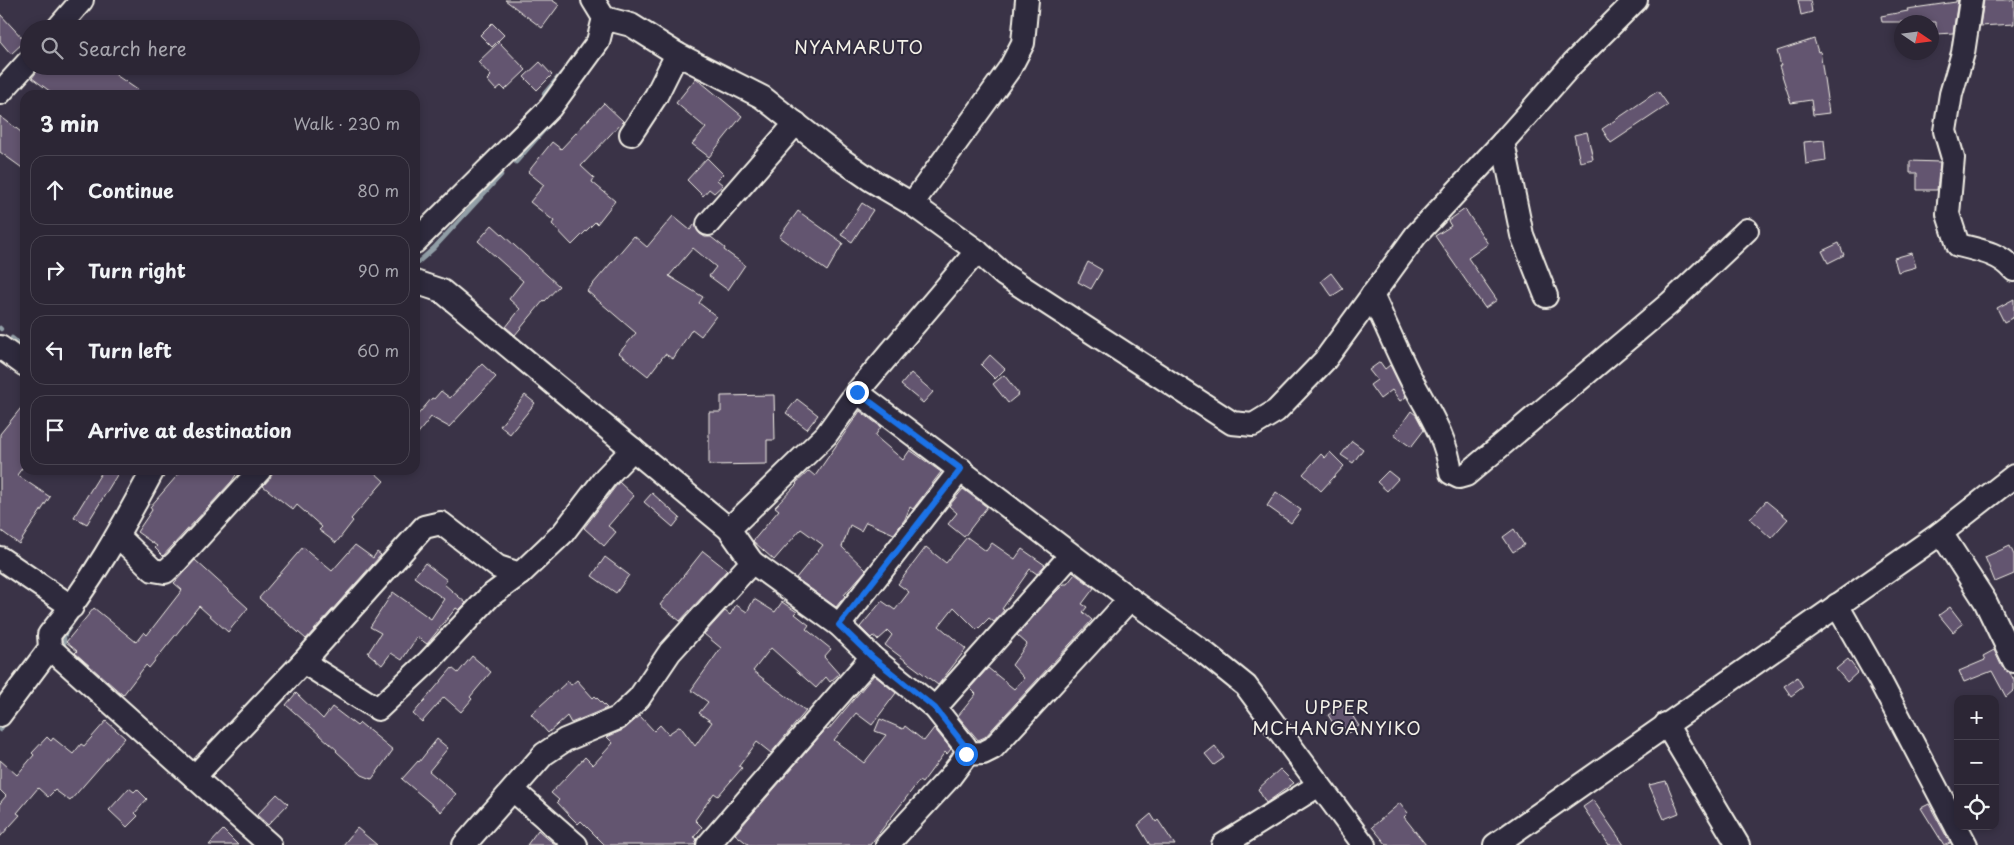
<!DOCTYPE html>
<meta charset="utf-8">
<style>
:root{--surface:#2c2635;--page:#383241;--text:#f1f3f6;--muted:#a6a5ad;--line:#484350}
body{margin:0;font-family:"Playpen Sans",sans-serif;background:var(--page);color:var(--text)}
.controls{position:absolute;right:15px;bottom:15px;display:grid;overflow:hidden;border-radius:10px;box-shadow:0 2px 8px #0003}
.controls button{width:45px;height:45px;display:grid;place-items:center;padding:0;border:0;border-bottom:1px solid var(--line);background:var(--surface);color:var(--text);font:25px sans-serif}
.compass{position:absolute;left:1894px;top:15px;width:45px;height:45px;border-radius:50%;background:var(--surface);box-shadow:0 2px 8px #0003;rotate:103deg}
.stop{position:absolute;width:15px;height:15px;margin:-11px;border:4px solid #1a73e8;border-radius:50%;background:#fff}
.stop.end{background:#1a73e8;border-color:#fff;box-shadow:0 1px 5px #0008}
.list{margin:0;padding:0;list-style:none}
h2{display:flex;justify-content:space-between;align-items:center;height:65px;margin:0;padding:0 20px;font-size:21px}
h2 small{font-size:16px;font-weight:400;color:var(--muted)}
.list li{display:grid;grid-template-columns:32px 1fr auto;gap:15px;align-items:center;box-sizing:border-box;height:70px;margin:0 10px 10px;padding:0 10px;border:1px solid var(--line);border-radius:15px}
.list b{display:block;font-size:19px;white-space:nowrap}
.list em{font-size:16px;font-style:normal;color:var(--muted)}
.icon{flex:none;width:28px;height:28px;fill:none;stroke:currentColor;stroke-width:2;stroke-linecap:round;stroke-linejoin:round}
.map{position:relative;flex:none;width:2014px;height:845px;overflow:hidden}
.search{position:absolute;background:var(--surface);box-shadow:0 2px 8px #0003;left:20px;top:20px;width:400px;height:55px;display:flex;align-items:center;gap:12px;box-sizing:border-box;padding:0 18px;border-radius:28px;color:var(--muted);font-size:19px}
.panel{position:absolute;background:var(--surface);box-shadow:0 2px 8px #0003;left:20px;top:90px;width:400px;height:385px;border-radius:15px}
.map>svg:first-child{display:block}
</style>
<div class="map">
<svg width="2014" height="845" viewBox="0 0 2014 845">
<rect width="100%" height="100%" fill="#3a3347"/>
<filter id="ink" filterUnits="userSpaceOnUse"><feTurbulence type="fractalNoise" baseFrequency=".02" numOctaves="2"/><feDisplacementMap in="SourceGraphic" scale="10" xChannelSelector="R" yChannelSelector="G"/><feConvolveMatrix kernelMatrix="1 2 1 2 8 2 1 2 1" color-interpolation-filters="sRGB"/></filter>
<g filter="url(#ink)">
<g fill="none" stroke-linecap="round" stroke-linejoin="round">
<!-- stream -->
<g stroke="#929fa7" stroke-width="4.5">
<polyline points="544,94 561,74"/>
<polyline points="516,162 552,121"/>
<polyline points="415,265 434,248 501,175"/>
<polyline points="0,328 1,329"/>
<polyline points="12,338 25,348"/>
<polyline points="64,647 64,636 72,623"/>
<polyline points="0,730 5,722"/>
</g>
</g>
<!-- building -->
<g fill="#645570" stroke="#f4f1e8">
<polygon points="505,0 552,0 559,5 542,28"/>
<polygon points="1798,0 1810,0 1812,12 1801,15"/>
<polygon points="1956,0 1958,0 1953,33 1936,34 1936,22 1882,22 1881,16 1908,11 1907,9 1956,2"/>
<polygon points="1984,0 2014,0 2014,24 1980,26"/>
<polygon points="0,14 25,41 11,54 0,41"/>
<polygon points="492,23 504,35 492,47 480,35"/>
<polygon points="1814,39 1818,52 1820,51 1829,113 1813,115 1811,100 1791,103 1779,66 1781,66 1777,51"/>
<polygon points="499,42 526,70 505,90 501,86 496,90 487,80 491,76 478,62"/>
<polygon points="540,62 552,75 537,90 524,77"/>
<polygon points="41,66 113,66 110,71 145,95 55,95 32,78"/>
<polygon points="696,78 742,116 709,157 692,144 706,128 676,103"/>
<polygon points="1658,91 1668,105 1611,143 1602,129"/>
<polygon points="604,103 623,121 581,166 594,178 592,182 615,201 597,224 595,222 572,245 552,224 554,221 530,202 544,185 528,172 552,142 561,149"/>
<polygon points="0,116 25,135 25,170 0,152"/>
<polygon points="1587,132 1593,159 1580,162 1574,135"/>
<polygon points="1824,140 1826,161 1806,164 1804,142"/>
<polygon points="707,158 723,174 717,180 723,185 714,193 709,189 703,196 687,180"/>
<polygon points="1910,161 1940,162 1937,190 1917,190 1917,173 1910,173"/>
<polygon points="862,203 873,210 852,242 841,235"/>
<polygon points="1465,209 1488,244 1468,258 1497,300 1485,308 1435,236 1451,226 1448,221"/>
<polygon points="798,211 843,243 827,271 779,237"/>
<polygon points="673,216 690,230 695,224 700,234 705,237 711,237 725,248 724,250 745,265 728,290 709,276 716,267 693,248 669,276 703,297 699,303 716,316 701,336 692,329 673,359 665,354 648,376 619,353 636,333 587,291 634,236 647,247"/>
<polygon points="492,225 559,286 545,301 544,300 515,335 506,327 520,309 509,299 523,281 478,241"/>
<polygon points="1839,243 1844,255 1828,263 1822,251"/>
<polygon points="1912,253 1916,267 1898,272 1894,258"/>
<polygon points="1088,262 1102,270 1091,289 1078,282"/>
<polygon points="1331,273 1343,289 1332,296 1321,281"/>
<polygon points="2014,299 2014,317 2004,322 1997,308"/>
<polygon points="990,355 1005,369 995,379 981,365"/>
<polygon points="1380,362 1385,369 1390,365 1406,397 1400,401 1392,390 1380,399 1370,385 1377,380 1369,370"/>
<polygon points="482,364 496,377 449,427 431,417 415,437 415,418 432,398 434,399 441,391 450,398"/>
<polygon points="911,373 933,392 923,403 901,385"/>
<polygon points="1004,375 1019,394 1008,403 993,384"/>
<polygon points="525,395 535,403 510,434 500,426"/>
<polygon points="774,395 775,440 767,440 767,464 709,465 709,412 721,412 721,396"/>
<polygon points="797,399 818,415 807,429 786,413"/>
<polygon points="25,403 25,464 17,475 50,497 19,544 0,530 0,434"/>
<polygon points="860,411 881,427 875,436 903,460 910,450 941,472 913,509 910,507 905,519 894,534 866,522 861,531 850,525 842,547 866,570 844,595 845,596 836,607 796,578 823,545 801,529 774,560 753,541 779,510 775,507 797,484 796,483 809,471 815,476"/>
<polygon points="1411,411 1416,415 1424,430 1411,447 1394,435"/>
<polygon points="1352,441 1363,449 1353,463 1341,455"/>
<polygon points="1330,452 1344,466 1321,491 1303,474 1321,454 1325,458"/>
<polygon points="103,470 120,470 87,524 74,517"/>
<polygon points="182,470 239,470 232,481 163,556 155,548 157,546 137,532 152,510 150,507"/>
<polygon points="273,470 372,470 384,481 351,519 353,521 336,543 319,530 322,527 297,505 293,510 263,486 270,478"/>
<polygon points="1388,471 1398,479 1387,491 1377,482"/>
<polygon points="619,482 634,496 608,526 616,532 604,546 584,528"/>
<polygon points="963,489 987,507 964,537 948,524 957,513 949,506"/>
<polygon points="1276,492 1301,510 1291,523 1267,506"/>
<polygon points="652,493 680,518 673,527 644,502"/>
<polygon points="1766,501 1788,519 1771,538 1750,519"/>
<polygon points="1514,529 1524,545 1513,552 1503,537"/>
<polygon points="967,537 986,551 992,543 1015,559 1022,549 1045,565 1037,574 1030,569 1002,609 1004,610 994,622 989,618 977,630 954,607 939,626 966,649 938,685 885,645 892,635 888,631 878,640 873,636 871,638 860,627 882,601 895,610 909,592 898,584 926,547 946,563"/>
<polygon points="355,545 373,558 377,552 381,555 306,639 259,598 303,547 332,571"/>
<polygon points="2010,546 2014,555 2014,574 1995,582 1985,557"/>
<polygon points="703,551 727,570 680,621 660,605"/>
<polygon points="605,557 629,575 616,593 592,576"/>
<polygon points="195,560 248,608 228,632 199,606 149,668 146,665 123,695 75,653 77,651 66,642 94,608 136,642 144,632 147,635 182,590 174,583"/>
<polygon points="425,563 447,580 444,584 466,603 459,610 456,608 427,644 417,637 402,660 391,653 382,665 368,653 381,633 370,627 393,592 431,619 444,599 414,577"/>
<polygon points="1075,574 1094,588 1082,604 1087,607 1083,612 1092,620 985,737 978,740 958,716 976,694 970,688 988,668 1014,689 1024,678 1012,665 1027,644 1017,635 1053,595 1064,584 1067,584"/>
<polygon points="754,599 775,612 782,602 797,612 795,614 809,625 806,629 831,649 824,657 839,674 830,682 826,677 816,688 771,648 753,671 806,711 771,753 757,742 739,766 742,768 718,796 714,793 695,820 702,827 694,837 697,839 695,845 605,845 581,821 578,824 570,816 557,802 559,800 551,793 585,757 593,765 613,743 607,737 623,730 640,716 654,731 660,725 668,734 680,726 695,746 712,722 699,713 708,702 691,690 721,648 704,634 725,611 730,615 736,605 747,612"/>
<polygon points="1950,607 1963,624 1953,632 1939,615"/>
<polygon points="1994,650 2002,667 2010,673 2014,680 2014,690 2006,697 1992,671 1964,682 1959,671 1985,660 1983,656"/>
<polygon points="472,656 491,672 470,697 472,699 461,712 444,697 422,722 413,714 452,668 458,673"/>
<polygon points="1848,659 1858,672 1847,682 1836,669"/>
<polygon points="874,675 896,693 872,725 856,713 834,740 864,763 886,735 875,731 880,719 903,729 905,726 924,741 934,728 951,749 947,754 945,752 922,783 919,781 870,845 749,845 735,834 826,729 828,730"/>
<polygon points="1797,677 1803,687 1791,696 1784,686"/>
<polygon points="577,680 593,698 595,696 607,708 571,723 567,716 548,733 531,714 568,681 571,685"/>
<polygon points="296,693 323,719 332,707 357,726 360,723 393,750 372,779 362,775 336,751 337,750 286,705"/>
<polygon points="1345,704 1359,726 1348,733 1344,727 1338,731 1328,715"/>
<polygon points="106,721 125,738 70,801 55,790 48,797 38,788 17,813 20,815 0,837 0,803 6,796 0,790 0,760 17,775 34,755 32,753 47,737 51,741 53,738 73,754 81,744 84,746"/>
<polygon points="437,739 448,748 429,771 456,794 441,812 402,779 418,761 419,762"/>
<polygon points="1215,746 1224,758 1214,765 1205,754"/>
<polygon points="1280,769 1294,783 1266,803 1258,789"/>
<polygon points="1666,781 1679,813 1664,819 1649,785"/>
<polygon points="129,788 134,792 137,789 147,799 135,813 138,816 127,827 109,810"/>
<polygon points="277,794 288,804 268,825 257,815"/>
<polygon points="1593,800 1624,845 1609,845 1583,807"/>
<polygon points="1400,803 1408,813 1404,817 1426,845 1387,845 1372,827"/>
<polygon points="1929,804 1950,843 1946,845 1944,845 1921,808"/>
<polygon points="1151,814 1156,822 1158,820 1175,845 1150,845 1138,825"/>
<polygon points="357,828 377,845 343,845"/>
<polygon points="223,830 238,845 209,845"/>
<polygon points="538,830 547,838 556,845 527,845"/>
</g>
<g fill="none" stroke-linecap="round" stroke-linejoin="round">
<defs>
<g id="minor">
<path d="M1971,0L1963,53L1951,94L1945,131L1953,158L1948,214L1958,245C1978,250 2000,253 2014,270"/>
<polyline points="604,18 631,25 677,54 762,97 842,160 871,180 912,204 977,251 1004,275 1232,423 1253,425 1276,411 1325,360 1416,235 1503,142 1573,63 1636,0"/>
<polyline points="57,29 82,0"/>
<polyline points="0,93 29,61"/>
<polyline points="631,134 656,96 677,54"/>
<polyline points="1503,142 1522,235 1546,296"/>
<polyline points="912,204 1010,68 1023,43 1027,0"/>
<polyline points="708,224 796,123"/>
<polyline points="415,242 550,108 598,42 604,18 593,0"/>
<polyline points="415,282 442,291 729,529 752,562 670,652 639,698 618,718 565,740 544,754 464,845"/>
<path d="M1372,295C1385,323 1397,351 1411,379C1427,409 1447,438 1451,473L1459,477L1466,475L1670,303L1747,230"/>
<polyline points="0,347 25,365"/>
<polyline points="857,392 977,251"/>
<polyline points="729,529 826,435 857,392 1130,599 1205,653 1246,686 1364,845"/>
<polyline points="1941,533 1985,601 2014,661"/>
<polyline points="118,536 153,570 165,572 176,562 260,470"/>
<polyline points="0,558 72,607"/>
<polyline points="752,562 839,625 872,657 935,708"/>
<polyline points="1837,605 1878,677 1966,845"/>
<polyline points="839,625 961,469"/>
<polyline points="50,648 270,845"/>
<polyline points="303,662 378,709 429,661 490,596 520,574"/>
<path d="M0,715L50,648L49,635C91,584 122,528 153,470"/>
<polyline points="1666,724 1738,845"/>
<polyline points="966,754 983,753 993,748 1130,599"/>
<polyline points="194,777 303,662 424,527 441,523 498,567 520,574 563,533 606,477 633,449"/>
<polyline points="513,790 576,845"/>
<polyline points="708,845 872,657"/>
<polyline points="887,845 950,777 962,761 966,754 965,746 935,708 1071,555"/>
<polyline points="1223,845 1319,785"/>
<polyline points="1495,845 1941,533 2014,476"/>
</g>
</defs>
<!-- minor casing -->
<use href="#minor" stroke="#f4f1e8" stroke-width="26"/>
<!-- minor -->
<use href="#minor" stroke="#2f2a3d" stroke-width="22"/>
</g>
</g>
<g fill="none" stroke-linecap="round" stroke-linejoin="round" filter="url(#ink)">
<!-- route -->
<polyline stroke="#1a73e8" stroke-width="6" points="857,392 961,469 839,625 872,657 935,708 965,746 966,754"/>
</g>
<g text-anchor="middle" stroke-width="4" stroke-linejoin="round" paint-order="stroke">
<!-- quarter labels -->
<g font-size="18" letter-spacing="1" fill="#f4f1e8" stroke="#2f2a3d">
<text x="859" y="54">NYAMARUTO</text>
<text x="1337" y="714">UPPER<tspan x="1337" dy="21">MCHANGANYIKO</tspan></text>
</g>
</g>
</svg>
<div class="controls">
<button>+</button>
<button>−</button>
<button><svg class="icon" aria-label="locate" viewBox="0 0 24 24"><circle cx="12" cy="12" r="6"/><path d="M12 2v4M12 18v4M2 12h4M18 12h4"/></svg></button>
</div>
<svg class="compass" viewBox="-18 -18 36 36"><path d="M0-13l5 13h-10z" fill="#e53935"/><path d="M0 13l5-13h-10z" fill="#a6a5ad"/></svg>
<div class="stop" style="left:966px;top:754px"></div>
<div class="stop end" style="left:857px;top:392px"></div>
<div class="search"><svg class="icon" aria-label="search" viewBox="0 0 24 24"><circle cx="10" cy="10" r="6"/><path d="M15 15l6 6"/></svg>Search here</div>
<section class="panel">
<h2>3 min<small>Walk · 230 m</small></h2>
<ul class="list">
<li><svg class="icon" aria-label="ahead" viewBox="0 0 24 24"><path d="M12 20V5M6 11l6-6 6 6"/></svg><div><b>Continue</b></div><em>80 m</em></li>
<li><svg class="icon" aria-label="right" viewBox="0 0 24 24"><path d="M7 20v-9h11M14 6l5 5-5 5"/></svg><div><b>Turn right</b></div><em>90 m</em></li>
<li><svg class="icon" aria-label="left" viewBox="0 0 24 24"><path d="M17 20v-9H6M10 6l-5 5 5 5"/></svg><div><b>Turn left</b></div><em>60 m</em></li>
<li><svg class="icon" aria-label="arrive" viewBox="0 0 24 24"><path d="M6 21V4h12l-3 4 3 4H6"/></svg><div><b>Arrive at destination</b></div></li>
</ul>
</section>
</div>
